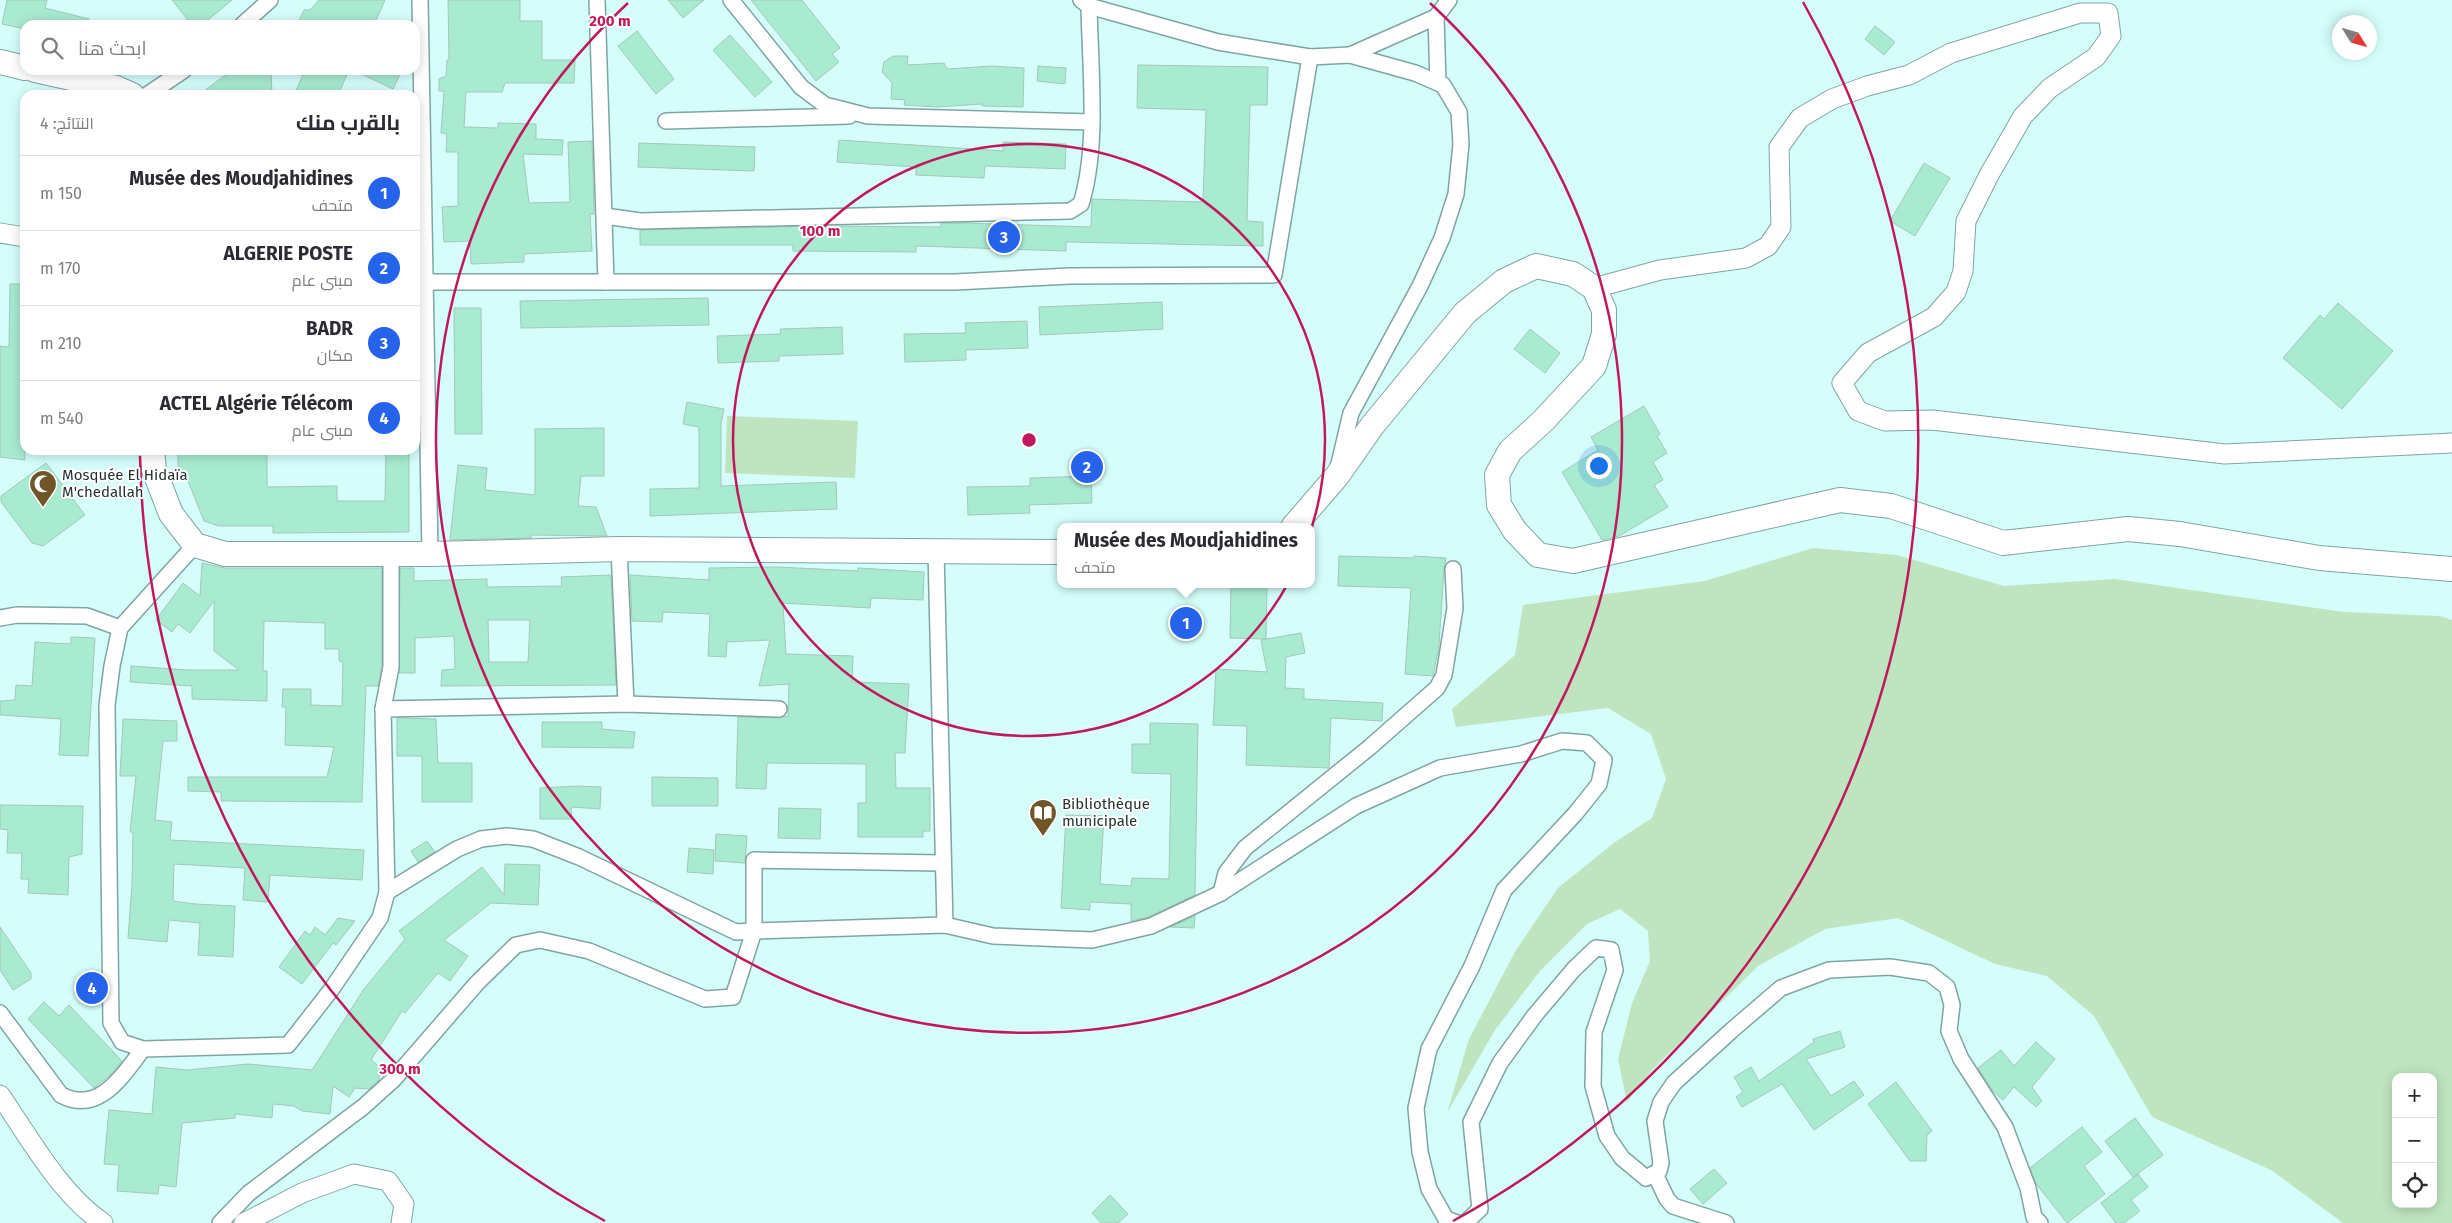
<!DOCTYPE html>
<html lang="ar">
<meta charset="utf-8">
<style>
:root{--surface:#fff;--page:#f7f7f7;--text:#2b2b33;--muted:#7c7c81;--line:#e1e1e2;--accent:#2563eb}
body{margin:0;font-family:"Fira Sans",Cairo,sans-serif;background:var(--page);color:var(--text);direction:rtl}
.controls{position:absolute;right:15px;bottom:15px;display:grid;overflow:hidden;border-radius:10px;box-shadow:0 2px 12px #0003}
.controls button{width:45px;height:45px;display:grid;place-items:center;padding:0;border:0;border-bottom:1px solid var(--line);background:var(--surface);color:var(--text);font:25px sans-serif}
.compass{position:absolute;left:2332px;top:15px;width:45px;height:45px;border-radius:50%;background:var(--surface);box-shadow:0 2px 12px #0003;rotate:127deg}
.you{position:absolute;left:1598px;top:465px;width:18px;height:18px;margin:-12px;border:4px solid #fff;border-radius:50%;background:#1a73e8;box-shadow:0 0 0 8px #1a73e833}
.badge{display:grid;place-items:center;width:32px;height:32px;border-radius:50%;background:var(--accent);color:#fff;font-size:16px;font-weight:700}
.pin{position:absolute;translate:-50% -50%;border:2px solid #fff;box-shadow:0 1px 5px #0006}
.popup{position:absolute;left:1057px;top:523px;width:258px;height:65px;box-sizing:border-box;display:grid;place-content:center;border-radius:10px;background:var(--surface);filter:drop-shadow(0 1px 4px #0005);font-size:16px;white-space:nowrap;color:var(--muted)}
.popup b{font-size:19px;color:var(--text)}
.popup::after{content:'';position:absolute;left:50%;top:100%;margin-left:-10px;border:10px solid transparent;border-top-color:var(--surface)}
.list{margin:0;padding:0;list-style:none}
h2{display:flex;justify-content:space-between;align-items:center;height:65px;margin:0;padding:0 20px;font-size:21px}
h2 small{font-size:16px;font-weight:400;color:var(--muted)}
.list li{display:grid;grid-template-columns:32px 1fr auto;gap:15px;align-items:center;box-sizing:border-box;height:75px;padding:0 20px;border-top:1px solid var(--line)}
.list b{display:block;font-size:19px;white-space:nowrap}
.list p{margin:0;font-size:16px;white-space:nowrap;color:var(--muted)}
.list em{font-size:16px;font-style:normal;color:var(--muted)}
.icon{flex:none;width:28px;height:28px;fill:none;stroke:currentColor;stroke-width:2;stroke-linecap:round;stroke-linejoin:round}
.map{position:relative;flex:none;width:2452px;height:1223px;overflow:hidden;direction:ltr}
.search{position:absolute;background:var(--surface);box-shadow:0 2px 12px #0003;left:20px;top:20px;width:400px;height:55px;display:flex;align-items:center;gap:12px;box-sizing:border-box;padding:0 18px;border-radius:15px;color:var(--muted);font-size:19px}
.panel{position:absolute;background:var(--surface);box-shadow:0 2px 12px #0003;left:20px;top:90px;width:400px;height:365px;border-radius:15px;direction:rtl}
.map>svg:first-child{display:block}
</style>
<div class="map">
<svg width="2452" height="1223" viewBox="0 0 2452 1223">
<rect width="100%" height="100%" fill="#d5fefb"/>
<!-- green -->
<g fill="#bfe4c0" fill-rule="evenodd">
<polygon points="727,416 858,421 855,478 725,473"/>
<path d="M1813,548L1897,555L2004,586L2115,579L2344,612L2440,616L2452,620V1223H2343L2271,1170L2152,1117L2094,1016L2047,976L1995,964L1898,918L1825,929L1758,966L1652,1070L1627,1102L1618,1059L1632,1003L1650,961L1648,931L1620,909L1587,924L1540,971L1495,1030L1447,1113L1469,1039L1516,950L1558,888L1615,842L1652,818L1666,779L1651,734L1608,708L1456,727L1452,709L1515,655L1523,605L1705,581ZM2396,1077H2433V1204H2396Z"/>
</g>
<!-- building -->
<g fill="#a8ebd1" stroke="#a4c7b8" fill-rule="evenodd">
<polygon points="7,0 47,0 45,8 89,19 88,25 25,25 25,29 2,24"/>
<polygon points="172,0 232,0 202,25 192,25"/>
<polygon points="319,0 385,0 374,25 297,25 304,10 310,10"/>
<polygon points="448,0 520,0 520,21 542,21 542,60 575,60 574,83 505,83 502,92 466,92 464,127 498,128 498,123 536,124 536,139 563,140 562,155 523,154 529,203 570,202 568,142 592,141 594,214 590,214 592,251 524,254 524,262 471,264 470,241 444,242 442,207 458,206 458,152 446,152 447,134 441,133 444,91 439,91 439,79 446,76 447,60 449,60"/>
<polygon points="668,0 704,0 683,18"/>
<polygon points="751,0 802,0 840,48 832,54 839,62 816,81"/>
<polygon points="1875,26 1895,42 1884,55 1865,39"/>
<polygon points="637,31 674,79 656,94 618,46"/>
<polygon points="730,35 772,82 755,97 713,50"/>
<polygon points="893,56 908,56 907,65 944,63 947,69 992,66 1024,68 1023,107 982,106 982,104 937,107 904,105 905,100 891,99 892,83 882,72 884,62"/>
<polygon points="1138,65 1268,67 1267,105 1250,105 1247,221 1263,222 1263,246 1066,242 1066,251 916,246 916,252 793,251 793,245 640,245 640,230 816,226 941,227 941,223 964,223 1091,227 1092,199 1203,202 1206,110 1137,108"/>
<polygon points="1038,66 1066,68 1065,84 1037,81"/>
<polygon points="232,70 271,70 272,95 199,95"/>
<polygon points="305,70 349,70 338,95 294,95"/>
<polygon points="353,70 402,70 393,89"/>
<polygon points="839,140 1003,151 1003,142 1066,144 1065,169 985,166 984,178 916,175 916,167 837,162"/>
<polygon points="639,143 755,147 754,171 638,167"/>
<polygon points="1924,163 1950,178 1915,236 1890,221"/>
<polygon points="10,284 25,284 25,460 0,457 0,346 9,347"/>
<polygon points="708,298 709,325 521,328 520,301"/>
<polygon points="1162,302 1163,329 1040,335 1039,307"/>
<polygon points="2338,303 2393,351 2342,409 2283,358 2320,315 2324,319"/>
<polygon points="454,308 481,308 482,434 455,434"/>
<polygon points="1027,321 1028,348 966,350 966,360 905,362 904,334 966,333 965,323"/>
<polygon points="842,327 843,354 779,356 779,361 718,363 717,336 781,334 780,329"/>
<polygon points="1530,329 1560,353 1545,373 1514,349"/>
<polygon points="687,402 724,409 721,424 721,486 836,482 837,509 650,516 650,489 699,488 699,427 683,424"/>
<polygon points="1644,406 1660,434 1657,436 1667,453 1653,462 1663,480 1654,485 1668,507 1619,536 1602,540 1562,472 1598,450 1591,437"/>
<polygon points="604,428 604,476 581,476 578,506 596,507 607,536 531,535 531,538 450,540 458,465 487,468 485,490 535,495 535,429"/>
<polygon points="178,450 267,450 267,487 337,486 337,501 385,501 386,450 409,450 409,532 273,533 273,526 219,526 204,521 186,476 178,473"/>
<polygon points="46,463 85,515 43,546 32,543 1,502 1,496"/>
<polygon points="1091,476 1092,503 1029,505 1030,513 968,515 967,487 1030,486 1030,478"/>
<polygon points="1339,556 1414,558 1414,556 1446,558 1444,569 1439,645 1433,676 1405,674 1411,588 1338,586"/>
<polygon points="202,563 225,568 382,568 382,666 378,686 366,686 362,802 221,801 221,792 188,791 188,777 327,777 334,747 285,745 286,707 282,707 283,689 311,689 311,705 342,706 343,662 339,661 339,649 325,649 325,623 264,621 263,671 267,671 267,701 192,699 192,686 130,682 131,666 188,670 239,670 214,651 214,601 190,633 178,624 172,632 156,620 183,583 200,596"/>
<polygon points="777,567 858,571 858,568 924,572 923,600 871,598 870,608 783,603 786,654 853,656 852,682 909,684 905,753 895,753 896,788 930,788 930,831 923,831 923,837 858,837 858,803 866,803 866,764 767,763 766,789 736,788 738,717 779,718 788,716 789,684 759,686 770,640 727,642 726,657 708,656 710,614 663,612 662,622 632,621 630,575 709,580 709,568"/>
<path d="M400,568H414V581L487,579V587L562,586L561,577L611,575L616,685L441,686L442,670L455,669L454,636L415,638V673H399ZM488,620H530L528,662H489Z"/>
<polygon points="1231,584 1267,584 1266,639 1230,638"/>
<polygon points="1301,633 1305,653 1286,657 1285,688 1304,689 1304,699 1383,703 1382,721 1331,718 1329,768 1246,765 1247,726 1213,725 1216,669 1267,672 1261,640"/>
<polygon points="71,637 95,638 88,756 59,755 61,719 0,715 0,701 15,700 16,685 32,686 35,642 71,644"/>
<polygon points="397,718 436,719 438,763 472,763 472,802 422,802 422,756 397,756"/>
<polygon points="123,719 177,721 177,741 163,741 155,820 172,822 170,840 364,850 362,880 270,875 268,902 243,900 245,868 174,864 173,901 195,904 235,906 233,957 198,955 200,923 169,920 167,942 128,938 132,884 133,832 130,832 136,776 120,776"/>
<polygon points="542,722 602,722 602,729 635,732 633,748 542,747"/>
<polygon points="1150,723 1198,724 1195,895 1148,917 1131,921 1131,904 1090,902 1090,910 1061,908 1066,815 1104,816 1100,884 1131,886 1132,878 1169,879 1171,774 1132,773 1132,744 1150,744"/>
<polygon points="652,777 718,778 718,806 652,806"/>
<polygon points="578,786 601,787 600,809 571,807 572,819 540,819 540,788"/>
<polygon points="0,805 83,806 82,854 69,857 68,895 28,893 29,879 21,879 22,853 7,853 8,830 0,829"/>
<polygon points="779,808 821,809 820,839 778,838"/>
<polygon points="716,834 747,836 745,863 715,861"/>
<polygon points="427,841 435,852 418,862 411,851"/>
<polygon points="689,848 714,850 713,874 687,872"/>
<polygon points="505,864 540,865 538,905 491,903 444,940 468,956 450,981 438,973 405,1013 402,1011 371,1060 380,1067 379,1080 369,1089 355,1088 349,1097 333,1086 330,1114 302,1111 294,1106 273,1104 272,1118 235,1114 235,1118 182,1123 176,1187 159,1185 158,1194 117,1191 119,1165 104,1164 109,1110 152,1114 156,1067 187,1070 248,1064 312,1070 364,989 405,939 399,931 482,867 504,895"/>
<polygon points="1195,916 1194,928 1170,927"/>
<polygon points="338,918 355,921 336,945 333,943 302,984 279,967 305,931 310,935 315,927 325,935"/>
<polygon points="0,927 31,973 31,979 13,990 0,970"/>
<polygon points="44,1002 59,1016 69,1005 122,1061 111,1074 94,1088 28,1019"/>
<polygon points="1840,1031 1845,1047 1806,1059 1831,1096 1854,1081 1864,1095 1814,1130 1782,1084 1742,1107 1736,1097 1743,1092 1734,1077 1751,1067 1759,1081 1814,1042 1813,1039"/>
<polygon points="2036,1042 2055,1059 2032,1087 2042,1101 2036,1107 2014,1087 2003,1100 1993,1091 1978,1068 2001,1050 2014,1066"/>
<polygon points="1896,1082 1932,1131 1927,1135 1926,1161 1910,1161 1868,1104"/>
<polygon points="2135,1118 2163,1155 2133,1177 2105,1141"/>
<polygon points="2082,1127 2102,1152 2084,1166 2105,1194 2067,1223 2037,1185 2030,1168"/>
<polygon points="1714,1169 1727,1183 1703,1204 1690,1189"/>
<polygon points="2138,1174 2148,1187 2131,1200 2140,1211 2124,1223 2116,1223 2101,1203"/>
<polygon points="1110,1195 1128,1214 1118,1223 1101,1223 1092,1213"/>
</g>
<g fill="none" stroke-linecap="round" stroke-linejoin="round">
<defs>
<g id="minor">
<polyline points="420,0 430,554"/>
<polyline points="597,0 606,282"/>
<polyline points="731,0 801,87 825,105 868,116 1092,122"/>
<polyline points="1081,0 1089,6 1218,42 1310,57 1350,55 1415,73 1443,85 1459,112 1461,144 1456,194 1442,238 1420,286 1351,413 1338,468"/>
<polyline points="1436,17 1449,0"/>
<polyline points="242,25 270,0"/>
<polyline points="1350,55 1436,17 1438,83"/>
<polyline points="147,95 184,70"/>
<polyline points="666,121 849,116"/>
<path d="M605,216L640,221L1070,211L1081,204C1099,146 1090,67 1089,6"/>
<polyline points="415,282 955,282 1070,276 1274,275 1310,57"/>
<polyline points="195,545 120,628 112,666 107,705 111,1023 122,1042 143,1049 288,1045 331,990 380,918 387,892 383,709 391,667 391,554"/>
<polyline points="619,549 626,704"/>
<polyline points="936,551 945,925"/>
<polyline points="0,618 17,615 87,616 120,628"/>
<polyline points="383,709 626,704 779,709"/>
<polyline points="387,892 457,849 481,839 507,836 533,839 579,857 736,932 754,931 754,860 943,863"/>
<polyline points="1221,893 1226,873 1245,848 1370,747 1437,688 1444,675 1455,608 1453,569"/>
<path d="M0,1013L61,1095C99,1115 122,1076 143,1049"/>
<polyline points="1655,1174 1667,1199 1673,1206 1726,1223"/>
<polyline points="220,1223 249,1193 363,1107 393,1080 477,983 516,945 540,940 589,951 705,999 733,997 754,931 945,925 993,936 1092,940 1151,926 1221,893 1356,806 1440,768 1521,754 1562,741 1587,743 1604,760 1599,784 1575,814 1504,890 1472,966 1429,1049 1416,1108 1420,1152 1429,1189 1446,1219 1457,1223"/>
<polyline points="1465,1223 1480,1209 1471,1122 1500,1063 1535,1015 1574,969 1596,948 1611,950 1615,970 1594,1032 1593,1086 1607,1136 1622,1158 1646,1178 1659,1171 1661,1163 1655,1121 1661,1102 1674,1083 1732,1030 1781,988 1829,970 1890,967 1929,973 1947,987 1952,1005 1949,1031 1961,1059 2005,1127 2028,1188 2034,1217 2040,1223"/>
</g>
<g id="tertiary">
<polyline points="0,233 25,237"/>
<polyline points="1594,288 1660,270 1746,258 1768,246 1781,227 1779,147 1800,118 1832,99 1867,86 1909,75 1951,53 2080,13 2108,13 2111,36 2096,57 2050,88 2023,116 1989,175 1966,221 1963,271 1956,292 1934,317 1868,353 1842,383 1858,411 1885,421 1932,420 2225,454 2452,443"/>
<path d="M0,1095C29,1137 60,1194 103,1223"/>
<polyline points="244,1223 302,1193 354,1174 388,1181 404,1204 401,1223"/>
</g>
<g id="primary">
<polyline points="0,62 25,68"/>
<polyline points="35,70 116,88 132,95"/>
<polyline points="152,450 154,470 171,514 195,545 225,554 430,554 619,549 1061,552"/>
<polyline points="1293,527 1337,476 1372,426 1465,313 1504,281 1536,266 1573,274 1594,288 1604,310 1604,334 1594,366 1543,421 1510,451 1497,475 1499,505 1515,531 1538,555 1573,561 1840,500 1891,506 2003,543 2128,529 2180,534 2319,558 2452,569"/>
</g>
</defs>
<!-- minor casing -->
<use href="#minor" stroke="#7ea5a2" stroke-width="18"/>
<!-- tertiary casing -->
<use href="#tertiary" stroke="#7ea5a2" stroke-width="21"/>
<!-- primary casing -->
<use href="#primary" stroke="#7ea5a2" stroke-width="26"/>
<!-- minor -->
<use href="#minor" stroke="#fff" stroke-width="15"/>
<!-- tertiary -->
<use href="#tertiary" stroke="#fff" stroke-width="19"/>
<!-- primary -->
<use href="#primary" stroke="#fff" stroke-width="24"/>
</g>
<!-- distance rings -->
<g fill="none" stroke="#c2185b" stroke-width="2.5">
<circle cx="1029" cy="440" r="296"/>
<path d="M1430 3A593 593 0 1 1 628 3"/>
<path d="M605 1221A889 889 0 0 1 140 456M1803 2A889 889 0 0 1 1453 1221"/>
</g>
<!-- icons -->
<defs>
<symbol id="mosque-pin" viewBox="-11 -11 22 30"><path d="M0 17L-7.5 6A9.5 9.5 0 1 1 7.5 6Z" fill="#6f5527" stroke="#fff"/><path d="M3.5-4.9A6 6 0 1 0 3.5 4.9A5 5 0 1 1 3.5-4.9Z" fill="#fff"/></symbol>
<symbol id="library-pin" viewBox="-11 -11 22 30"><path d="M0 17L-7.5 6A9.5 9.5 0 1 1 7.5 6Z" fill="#6f5527" stroke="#fff"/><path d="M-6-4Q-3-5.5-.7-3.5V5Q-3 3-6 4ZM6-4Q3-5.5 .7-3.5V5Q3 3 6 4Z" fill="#fff"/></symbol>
</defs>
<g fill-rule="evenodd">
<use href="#mosque-pin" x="27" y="468" width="32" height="43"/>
<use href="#library-pin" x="1027" y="797" width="32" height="43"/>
</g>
<g text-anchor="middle" stroke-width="4" stroke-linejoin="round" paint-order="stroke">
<!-- poi labels -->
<g font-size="15" fill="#233332" stroke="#fff" text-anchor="start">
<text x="62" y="480">Mosquée El Hidaïa<tspan x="62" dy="17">M'chedallah</tspan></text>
<text x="1062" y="809">Bibliothèque<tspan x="1062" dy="17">municipale</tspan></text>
</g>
</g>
<circle cx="1029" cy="440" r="8" fill="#c2185b" stroke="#fff" stroke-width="2.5"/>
<g font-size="15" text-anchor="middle" font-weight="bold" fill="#c2185b" stroke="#fff" stroke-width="4" stroke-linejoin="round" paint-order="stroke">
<text x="610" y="26">200 m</text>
<text x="820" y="236">100 m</text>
<text x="400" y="1074">300 m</text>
</g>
</svg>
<div class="controls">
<button>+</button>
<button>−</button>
<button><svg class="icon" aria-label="locate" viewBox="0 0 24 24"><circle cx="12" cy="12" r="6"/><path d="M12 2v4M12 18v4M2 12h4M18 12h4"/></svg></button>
</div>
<svg class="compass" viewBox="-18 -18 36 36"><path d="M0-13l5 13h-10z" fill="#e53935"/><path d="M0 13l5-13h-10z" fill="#7c7c81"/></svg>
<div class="you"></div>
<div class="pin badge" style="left:1186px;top:623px">1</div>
<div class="popup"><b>Musée des Moudjahidines</b>متحف</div>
<div class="pin badge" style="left:1087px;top:467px">2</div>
<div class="pin badge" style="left:1004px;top:237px">3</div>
<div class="pin badge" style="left:92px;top:988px">4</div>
<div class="search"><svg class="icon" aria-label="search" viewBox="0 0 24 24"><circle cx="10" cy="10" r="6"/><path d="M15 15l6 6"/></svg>ابحث هنا</div>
<section class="panel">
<h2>بالقرب منك<small>النتائج: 4</small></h2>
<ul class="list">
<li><span class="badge">1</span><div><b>Musée des Moudjahidines</b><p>متحف</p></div><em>150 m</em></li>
<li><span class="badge">2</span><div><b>ALGERIE POSTE</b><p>مبنى عام</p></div><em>170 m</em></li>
<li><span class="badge">3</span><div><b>BADR</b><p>مكان</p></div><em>210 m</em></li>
<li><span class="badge">4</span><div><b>ACTEL Algérie Télécom</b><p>مبنى عام</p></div><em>540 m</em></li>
</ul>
</section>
</div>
